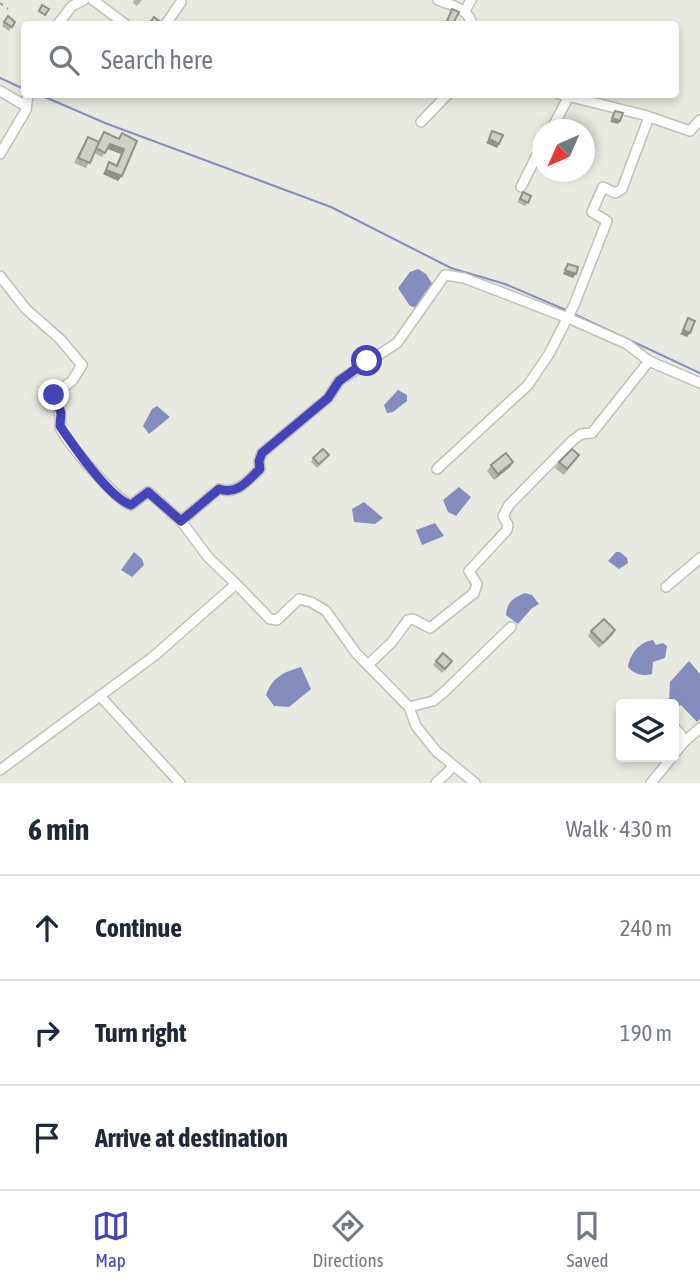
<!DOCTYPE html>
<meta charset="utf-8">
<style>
:root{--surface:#fff;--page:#f6f6f7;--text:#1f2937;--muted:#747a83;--line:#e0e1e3;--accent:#4443b8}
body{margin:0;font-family:"Asap Condensed",sans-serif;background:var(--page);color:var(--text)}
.controls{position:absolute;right:21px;bottom:21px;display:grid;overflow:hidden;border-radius:7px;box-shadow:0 4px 10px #0003}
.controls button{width:63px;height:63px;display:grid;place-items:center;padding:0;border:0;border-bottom:2px solid var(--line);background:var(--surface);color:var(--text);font:35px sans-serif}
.compass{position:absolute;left:532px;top:119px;width:63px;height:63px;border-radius:50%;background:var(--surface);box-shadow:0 4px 10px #0003;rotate:225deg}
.stop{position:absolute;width:21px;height:21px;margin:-16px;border:5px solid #4443b8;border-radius:50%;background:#fff}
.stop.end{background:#4443b8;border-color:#fff;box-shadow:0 2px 7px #0008}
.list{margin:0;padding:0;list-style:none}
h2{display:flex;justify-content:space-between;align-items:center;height:91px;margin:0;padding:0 28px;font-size:30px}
h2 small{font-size:23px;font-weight:400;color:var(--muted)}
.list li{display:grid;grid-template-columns:46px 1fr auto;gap:21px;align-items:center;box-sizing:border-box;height:105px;padding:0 28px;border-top:2px solid var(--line)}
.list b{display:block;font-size:26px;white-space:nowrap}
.list em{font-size:23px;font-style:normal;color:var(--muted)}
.icon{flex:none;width:38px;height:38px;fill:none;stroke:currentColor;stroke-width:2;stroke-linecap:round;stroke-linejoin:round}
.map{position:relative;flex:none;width:700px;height:783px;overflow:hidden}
.search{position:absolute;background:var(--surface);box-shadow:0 4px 10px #0003;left:21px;right:21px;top:21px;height:77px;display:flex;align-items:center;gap:18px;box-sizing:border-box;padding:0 24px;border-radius:7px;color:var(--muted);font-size:26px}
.sheet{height:406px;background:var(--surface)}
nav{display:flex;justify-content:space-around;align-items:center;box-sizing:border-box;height:98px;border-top:2px solid var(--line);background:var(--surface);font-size:19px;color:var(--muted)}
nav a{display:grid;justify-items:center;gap:4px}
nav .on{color:var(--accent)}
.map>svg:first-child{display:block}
</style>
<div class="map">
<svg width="700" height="783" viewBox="0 0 700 783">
<rect width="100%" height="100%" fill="#e8e9e1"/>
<!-- water -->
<g fill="#858dbe">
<polygon points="418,269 426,274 433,285 425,292 418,308 410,306 398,288 410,272"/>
<polygon points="398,390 407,395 407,401 393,412 387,413 384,405"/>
<polygon points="157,406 170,417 149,434 143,426 152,409"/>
<polygon points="459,487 471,497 456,516 448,512 443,500"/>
<polygon points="364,502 383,518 375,524 354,522 352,509"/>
<polygon points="435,523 444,536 422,545 416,530"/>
<polygon points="134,552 142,559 144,565 132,577 121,570"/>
<polygon points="616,552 620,552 627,558 628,563 619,569 608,561"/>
<path d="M525,593L532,595L539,604L532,608L518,624L506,615C507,602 513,598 525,593Z"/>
<path d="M653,640L656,645L663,643L667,646L665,658L653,662L652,674C642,676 635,675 628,667C630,654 639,642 653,640Z"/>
<polygon points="689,661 700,674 700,719 697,722 681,705 674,708 674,704 666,704 669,701 670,682"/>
<path d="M301,667L311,689L289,707L274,706L266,695C272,677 284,672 301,667Z"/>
</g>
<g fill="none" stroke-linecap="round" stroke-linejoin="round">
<!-- stream -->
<g stroke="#858dbe" stroke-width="2">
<polyline points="0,78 24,89"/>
<polyline points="38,94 105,123 331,207 451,268 505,284 566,310"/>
<polyline points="574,314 700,373"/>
</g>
<defs>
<g id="minor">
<polyline points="93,0 125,24"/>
<path d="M438,0C452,6 468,8 472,24"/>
<polyline points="465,11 471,0"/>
<polyline points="58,24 72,6 84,0"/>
<polyline points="166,24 181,2"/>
<polyline points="0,91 26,106"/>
<polyline points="559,94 644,115 690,131 700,120"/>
<polyline points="421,122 448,94"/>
<polyline points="551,130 568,98"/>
<polyline points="0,154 26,110 28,94"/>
<polyline points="521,187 542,145"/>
<path d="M0,276L26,309L60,339L82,365L72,381L54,395C56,402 60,409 60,416C61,419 60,425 60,427C65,441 117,501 131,505L148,492L153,496L181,521L208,557L236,584L154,656L0,770"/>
<polyline points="437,469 528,385 549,354 574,305 607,221 592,212 603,187 615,193 622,189 649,117"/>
<path d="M181,521L219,489C238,495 247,481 260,469L259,461L262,453L328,398L339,381L397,343L445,275L464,278L568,318L627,344L649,361L700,383"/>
<polyline points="236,584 270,619 277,620 299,599 311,602 326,611 356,653 409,707 416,726 436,751 475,783"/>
<polyline points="666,587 700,558"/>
<polyline points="369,664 392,642 408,620 413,619 430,628 474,593 477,584 469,571 507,530 508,525 503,516 509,505 572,441 581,434 592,433 649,361"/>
<polyline points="100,696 180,783"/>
<polyline points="409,707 433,701 443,693 511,627"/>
<polyline points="674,727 681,735 684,742 674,754"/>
<polyline points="684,742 700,728"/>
<polyline points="436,783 453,767"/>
<polyline points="651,783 672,757"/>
</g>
</defs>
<!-- minor casing -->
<use href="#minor" stroke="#bfc0b8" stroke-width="12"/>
<!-- path -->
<polyline stroke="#a1a19b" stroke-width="2" stroke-dasharray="3.5 5" stroke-linecap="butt" points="0,3 8,9"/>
<!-- minor -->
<use href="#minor" stroke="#fff" stroke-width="9"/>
</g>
<!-- wall -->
<g fill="#b1b2aa">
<polygon points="134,0 142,0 137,6 133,3"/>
<polygon points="452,9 459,12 453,24 444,24"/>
<polygon points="8,16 15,22 9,31 2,26"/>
<polygon points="104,132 118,139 122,133 137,141 118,181 103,174 109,162 116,165 121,154 107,149 102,157 94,153 86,168 74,163 84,143 88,137 98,142"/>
<polygon points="523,192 528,203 525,206 517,202"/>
<polygon points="579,455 564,475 555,468 559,462"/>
<polygon points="313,458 326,459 317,468 311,462"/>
<polygon points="513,462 510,467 494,480 487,471 491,465"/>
<polygon points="615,630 612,636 599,648 588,636 591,631"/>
<polygon points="436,661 449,665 442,673 433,665"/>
</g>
<!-- shaded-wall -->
<g fill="#90918b">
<polygon points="612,118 620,121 618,124 610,122"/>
<polygon points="489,139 499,144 497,148 486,143"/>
<polygon points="110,144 124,149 121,154 106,148"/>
<polygon points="106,170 122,176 118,181 103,174"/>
<polygon points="565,270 576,274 573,278 563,274"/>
<polygon points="683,330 690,333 687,337 680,334"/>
<polygon points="513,462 510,467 494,480 498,474"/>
</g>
<!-- building -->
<g fill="#cecfc6" stroke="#90918b" stroke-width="2">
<polygon points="42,5 49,9 45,15 39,11"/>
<polygon points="452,9 459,12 453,24 447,21"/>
<polygon points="8,16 15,22 12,27 4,22"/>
<polygon points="154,17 163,24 149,24"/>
<polygon points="615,111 623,113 620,121 612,118"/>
<polygon points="562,126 569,130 559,130"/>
<polygon points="492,131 503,135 499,144 489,139"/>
<polygon points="104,132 119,139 122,133 137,141 122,176 106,170 109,162 117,166 124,149 110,144 105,153 96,148"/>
<polygon points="88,137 99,142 90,163 78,158"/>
<polygon points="523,192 531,196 528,203 520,199"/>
<polygon points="568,264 578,267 576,274 565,270"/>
<polygon points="688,318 695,321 690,333 683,330"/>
<polygon points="323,449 329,455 319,464 313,458"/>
<polygon points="572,449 579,455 567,469 559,462"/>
<polygon points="506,453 513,462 498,474 491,465"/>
<polygon points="604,619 615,630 603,643 591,631"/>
<polygon points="443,653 452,661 445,669 436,661"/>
</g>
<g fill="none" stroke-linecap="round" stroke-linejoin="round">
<!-- route -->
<path stroke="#4443b8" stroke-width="9" d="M54,395L61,413L60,426C73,445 109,498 131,505L148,492L181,521L219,489C238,495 247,481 260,469L259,461L262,453L328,398L339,381L367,361"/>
</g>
</svg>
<div class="controls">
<button><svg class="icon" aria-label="layers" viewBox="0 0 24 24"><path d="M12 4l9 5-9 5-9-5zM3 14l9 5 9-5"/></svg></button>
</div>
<svg class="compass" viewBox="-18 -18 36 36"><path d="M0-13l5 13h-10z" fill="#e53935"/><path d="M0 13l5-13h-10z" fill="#747a83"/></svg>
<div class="stop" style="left:367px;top:361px"></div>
<div class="stop end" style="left:54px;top:395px"></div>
<div class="search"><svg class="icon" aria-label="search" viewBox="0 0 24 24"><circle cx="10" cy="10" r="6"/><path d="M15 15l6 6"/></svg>Search here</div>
</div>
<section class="sheet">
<h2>6 min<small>Walk · 430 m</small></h2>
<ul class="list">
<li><svg class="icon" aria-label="ahead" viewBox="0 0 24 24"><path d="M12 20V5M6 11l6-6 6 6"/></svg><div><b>Continue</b></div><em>240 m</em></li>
<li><svg class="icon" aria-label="right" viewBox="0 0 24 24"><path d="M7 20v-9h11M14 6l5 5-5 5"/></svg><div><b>Turn right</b></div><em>190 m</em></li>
<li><svg class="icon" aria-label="arrive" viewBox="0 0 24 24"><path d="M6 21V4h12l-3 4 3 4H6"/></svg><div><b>Arrive at destination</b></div></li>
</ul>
</section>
<nav>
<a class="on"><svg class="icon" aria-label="map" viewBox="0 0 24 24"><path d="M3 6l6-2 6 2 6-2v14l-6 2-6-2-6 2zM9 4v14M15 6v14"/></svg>Map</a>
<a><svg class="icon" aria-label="directions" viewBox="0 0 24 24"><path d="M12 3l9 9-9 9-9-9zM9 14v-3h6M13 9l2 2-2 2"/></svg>Directions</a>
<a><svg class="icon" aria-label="saved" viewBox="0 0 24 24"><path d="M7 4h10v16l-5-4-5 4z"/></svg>Saved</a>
</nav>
